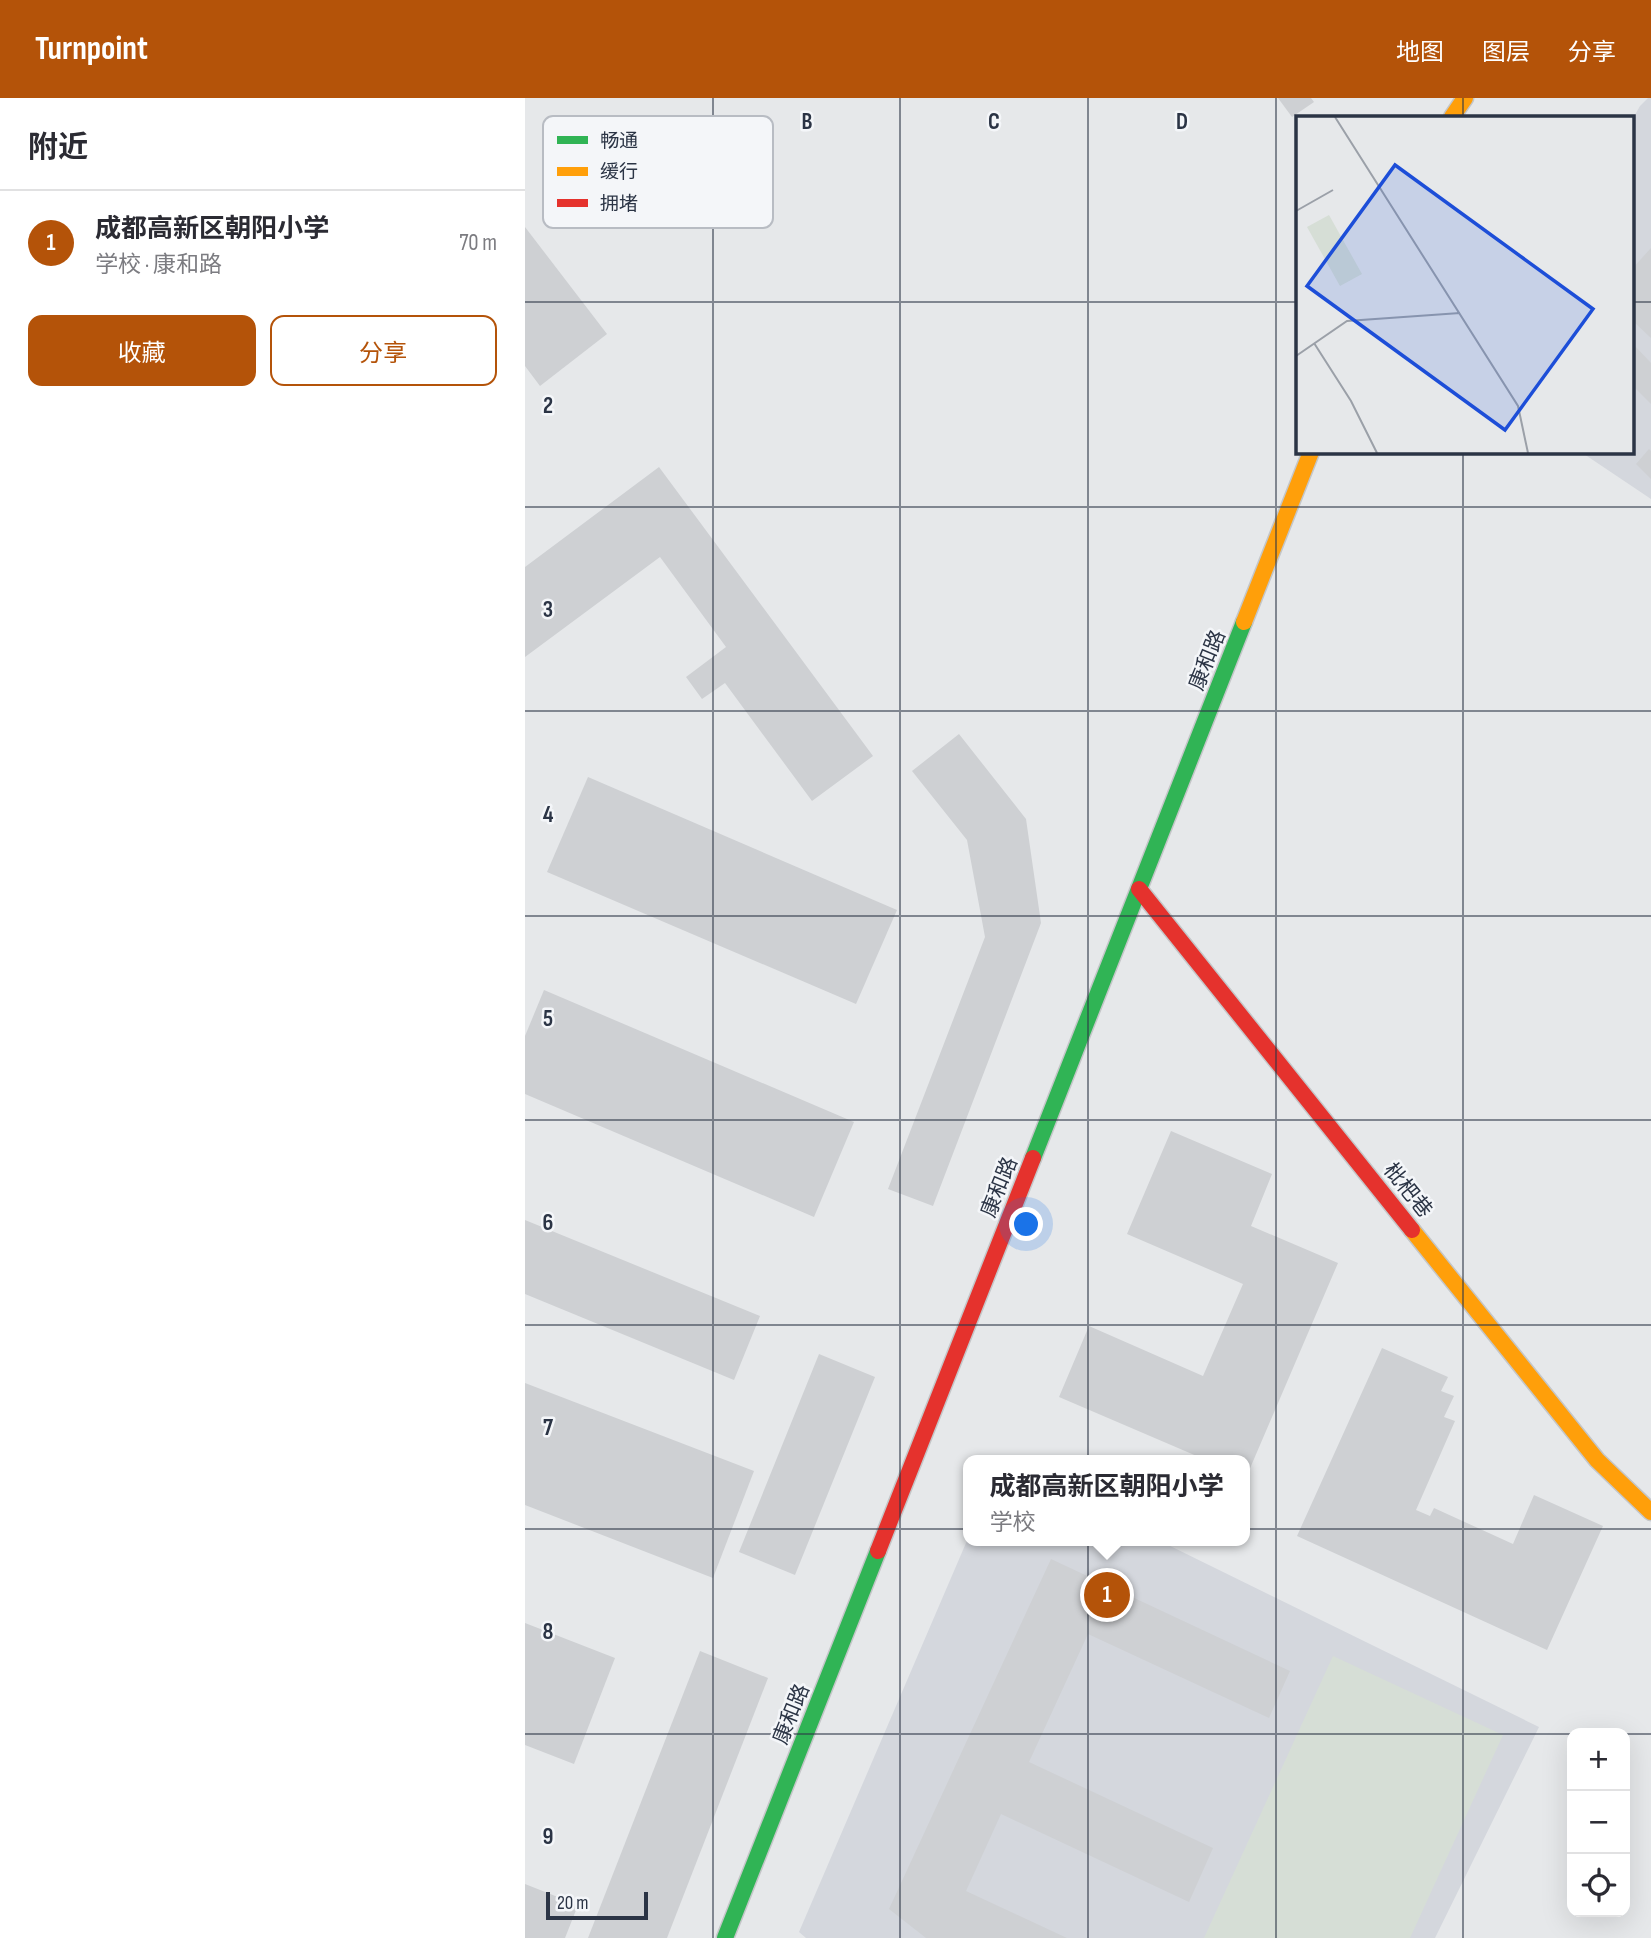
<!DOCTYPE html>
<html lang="zh">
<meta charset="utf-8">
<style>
:root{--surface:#fff;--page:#f7f7f7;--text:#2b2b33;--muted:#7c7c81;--line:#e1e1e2;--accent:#b45309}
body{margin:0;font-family:"Sofia Sans Condensed","Noto Sans SC",sans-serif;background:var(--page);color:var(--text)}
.controls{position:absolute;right:21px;bottom:21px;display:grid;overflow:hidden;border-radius:14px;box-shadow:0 7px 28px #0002}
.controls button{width:63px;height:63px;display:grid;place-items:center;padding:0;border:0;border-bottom:2px solid var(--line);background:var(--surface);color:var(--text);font:35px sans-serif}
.scale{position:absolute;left:21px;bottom:18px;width:102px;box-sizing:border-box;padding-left:7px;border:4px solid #2b3445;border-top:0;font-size:19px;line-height:24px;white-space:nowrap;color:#2b3445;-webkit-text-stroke:5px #f4f6f9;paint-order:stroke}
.you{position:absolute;left:502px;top:1127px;width:24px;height:24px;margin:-18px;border:5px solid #fff;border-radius:50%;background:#1a73e8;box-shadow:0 0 0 10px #1a73e833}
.badge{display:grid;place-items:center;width:46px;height:46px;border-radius:50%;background:var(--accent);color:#fff;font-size:23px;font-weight:700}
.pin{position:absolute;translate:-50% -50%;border:4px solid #fff;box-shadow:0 2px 7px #0006}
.popup{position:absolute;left:438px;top:1357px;width:287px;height:91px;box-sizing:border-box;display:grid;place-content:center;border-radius:14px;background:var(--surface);filter:drop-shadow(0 2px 5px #0005);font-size:23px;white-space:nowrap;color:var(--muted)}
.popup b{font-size:26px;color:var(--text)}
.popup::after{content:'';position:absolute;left:50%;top:100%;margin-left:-14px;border:14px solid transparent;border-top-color:var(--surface)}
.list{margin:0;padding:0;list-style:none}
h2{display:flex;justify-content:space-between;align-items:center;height:91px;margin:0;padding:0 28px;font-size:30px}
h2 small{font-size:23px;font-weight:400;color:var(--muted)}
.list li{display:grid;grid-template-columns:46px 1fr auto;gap:21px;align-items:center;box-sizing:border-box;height:105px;padding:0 28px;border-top:2px solid var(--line)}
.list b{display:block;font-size:26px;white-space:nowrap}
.list p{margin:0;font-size:23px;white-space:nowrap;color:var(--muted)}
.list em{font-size:23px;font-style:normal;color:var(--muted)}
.actions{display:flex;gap:14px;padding:21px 28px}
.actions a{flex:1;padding:16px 0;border:2px solid var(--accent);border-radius:14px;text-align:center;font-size:24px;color:var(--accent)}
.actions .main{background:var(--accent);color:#fff}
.icon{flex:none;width:38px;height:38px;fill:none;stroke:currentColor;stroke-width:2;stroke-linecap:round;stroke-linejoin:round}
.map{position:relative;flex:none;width:1126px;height:1840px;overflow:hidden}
header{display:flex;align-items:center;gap:42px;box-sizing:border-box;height:98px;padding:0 35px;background:var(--accent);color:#fff}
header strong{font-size:33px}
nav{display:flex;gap:38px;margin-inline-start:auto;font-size:24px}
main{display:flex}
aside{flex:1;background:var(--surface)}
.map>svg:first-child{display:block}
</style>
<header>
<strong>Turnpoint</strong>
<nav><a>地图</a><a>图层</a><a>分享</a></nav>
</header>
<main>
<aside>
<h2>附近<small></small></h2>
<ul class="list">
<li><span class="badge">1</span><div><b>成都高新区朝阳小学</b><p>学校 · 康和路</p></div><em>70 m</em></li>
</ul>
<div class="actions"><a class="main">收藏</a><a>分享</a></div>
</aside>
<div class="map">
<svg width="1126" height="1840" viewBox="0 0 1126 1840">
<rect width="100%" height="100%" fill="#e6e8ea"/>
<!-- built -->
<g fill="#d4d7dd">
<polygon points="1123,0 1126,0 1126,401 1056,354 1107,354 1107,22 1115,8"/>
<polygon points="444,1438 444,1443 635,1443 1014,1629 910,1840 281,1840 274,1834"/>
</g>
<!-- green -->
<polygon fill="#d6ded6" points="808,1558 978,1637 885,1840 679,1840"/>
<!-- building -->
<g fill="#ced0d3">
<polygon points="753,0 786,0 789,4 767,19"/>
<polygon points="0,129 82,236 15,288 0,268"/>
<polygon points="1126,150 1126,240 1107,222 1107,171"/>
<polygon points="1107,245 1126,265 1126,306 1107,287"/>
<polygon points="1124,351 1126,353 1126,381 1111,366"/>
<polygon points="134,369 348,658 287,703 200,585 177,601 161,579 201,549 135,459 0,559 0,469"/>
<polygon points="434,636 501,721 516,825 408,1108 363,1091 460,839 442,742 387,673"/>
<polygon points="63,679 372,812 331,906 22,774"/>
<polygon points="19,892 329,1024 289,1119 0,996 0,938"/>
<polygon points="646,1033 747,1076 726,1128 813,1165 720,1382 720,1362 681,1362 534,1299 564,1228 678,1278 718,1186 602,1136"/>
<polygon points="0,1122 235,1218 209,1282 0,1196"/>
<polygon points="857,1250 923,1279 916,1293 929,1298 919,1319 930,1323 891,1412 905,1418 909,1410 988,1446 1009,1397 1078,1428 1022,1552 772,1438"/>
<polygon points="294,1256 350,1279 270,1477 214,1454"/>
<polygon points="0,1285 229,1373 188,1480 0,1407"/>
<polygon points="526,1461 765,1573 744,1620 563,1536 504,1664 688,1750 664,1804 476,1716 441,1793 542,1840 401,1840 364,1811"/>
<polygon points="0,1525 90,1560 49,1666 0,1647"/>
<polygon points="175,1553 243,1580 142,1840 63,1840"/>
<polygon points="0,1786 53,1807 40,1840 0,1840"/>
</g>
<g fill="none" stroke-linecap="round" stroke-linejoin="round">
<defs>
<g id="fast">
<polyline points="508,1060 719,524"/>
<polyline points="200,1840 353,1453"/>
</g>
<g id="slow">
<polyline points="927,19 940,0"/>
<polyline points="719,524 786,354"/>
<polyline points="887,1132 1072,1362 1126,1414"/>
</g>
<g id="jam">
<polyline points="614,791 887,1132"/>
<polyline points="353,1453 508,1060"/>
</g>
</defs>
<!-- fast casing -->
<use href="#fast" stroke="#c4c6c8" stroke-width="19"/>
<!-- slow casing -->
<use href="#slow" stroke="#c4c6c8" stroke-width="19"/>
<!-- jam casing -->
<use href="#jam" stroke="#c4c6c8" stroke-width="19"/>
<!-- fast -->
<use href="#fast" stroke="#30b455" stroke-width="16"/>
<!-- slow -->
<use href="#slow" stroke="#ff9f0a" stroke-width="16"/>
<!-- jam -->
<use href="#jam" stroke="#e5322d" stroke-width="16"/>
</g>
<!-- grid -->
<path fill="none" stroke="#2b3445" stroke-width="2" stroke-opacity="0.55" d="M188,0V1840M375,0V1840M563,0V1840M751,0V1840M938,0V19M0,204H772M1107,204H1126M938,354V1840M0,409H1126M0,613H1126M0,818H1126M0,1022H1126M0,1227H1126M0,1431H1126M0,1636H1047M1100,1636H1126"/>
<g text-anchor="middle" stroke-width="5" stroke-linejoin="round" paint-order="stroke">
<!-- street labels -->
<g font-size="21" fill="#2b3445" stroke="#f4f6f9">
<text transform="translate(682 562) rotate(-68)" y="7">康和路</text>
<text transform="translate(474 1089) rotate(-68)" y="7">康和路</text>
<text transform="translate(883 1092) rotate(51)" y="7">枇杷巷</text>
<text transform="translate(266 1616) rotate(-68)" y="7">康和路</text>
</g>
</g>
<!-- overview -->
<g transform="translate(771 18)">
<rect width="338" height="338" fill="#e6e8ea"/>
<path d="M33,99L66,158L44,170L11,111Z" fill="#d6ded6"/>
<path fill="none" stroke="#9ba0a8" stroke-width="2" d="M39,1L222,290L232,337M0,95L37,74M18,227L55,285L81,337M0,240L51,205L164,197"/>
<path fill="#1d4ed8" fill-opacity="0.15" stroke="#1d4ed8" stroke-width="3.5" d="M99,49L297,193L209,314L11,170Z"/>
<rect width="338" height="338" fill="none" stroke="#2b3445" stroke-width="3.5"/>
</g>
<!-- legend -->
<rect x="18" y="18" width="230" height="112" rx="10" fill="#f4f6f9" stroke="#b8bcc3" stroke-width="2"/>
<rect x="32" y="38" width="31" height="8" fill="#30b455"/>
<rect x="32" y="69" width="31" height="9" fill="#ff9f0a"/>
<rect x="32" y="101" width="31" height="8" fill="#e5322d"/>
<g font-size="19" fill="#2b3445">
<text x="75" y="49">畅通</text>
<text x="75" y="80">缓行</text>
<text x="75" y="112">拥堵</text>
</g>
<g font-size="23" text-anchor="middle" font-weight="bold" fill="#2b3445" stroke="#f4f6f9" stroke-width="5" stroke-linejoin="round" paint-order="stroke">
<text x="282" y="31">B</text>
<text x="469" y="31">C</text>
<text x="657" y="31">D</text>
<text x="23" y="315">2</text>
<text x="23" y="519">3</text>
<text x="23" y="724">4</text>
<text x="23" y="928">5</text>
<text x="23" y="1132">6</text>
<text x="23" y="1337">7</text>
<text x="23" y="1541">8</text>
<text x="23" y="1746">9</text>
</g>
</svg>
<div class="controls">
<button>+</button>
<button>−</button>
<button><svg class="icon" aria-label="locate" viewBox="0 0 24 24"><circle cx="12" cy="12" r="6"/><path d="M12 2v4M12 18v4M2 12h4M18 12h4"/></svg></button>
</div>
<div class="scale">20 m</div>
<div class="you"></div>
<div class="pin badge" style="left:582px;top:1497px">1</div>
<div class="popup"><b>成都高新区朝阳小学</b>学校</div>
</div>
</main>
